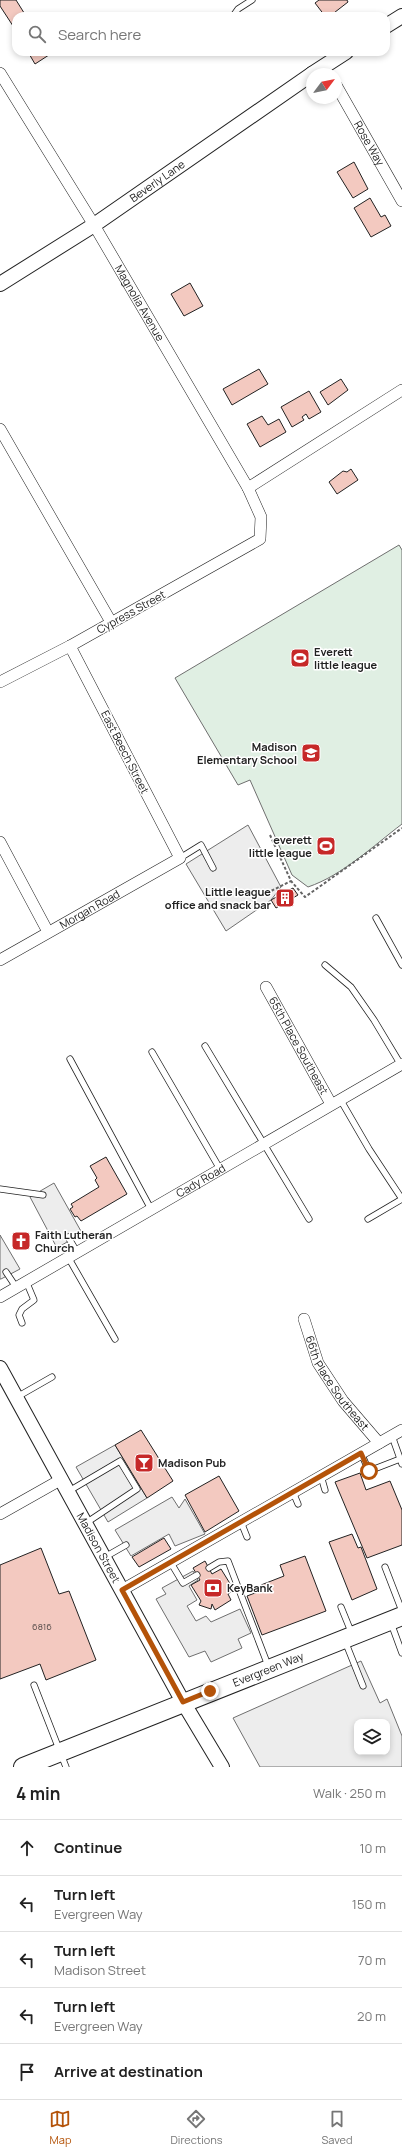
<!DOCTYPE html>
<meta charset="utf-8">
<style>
:root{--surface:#fff;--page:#f2f2f2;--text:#222;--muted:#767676;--line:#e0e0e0;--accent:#b45309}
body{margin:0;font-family:Manrope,sans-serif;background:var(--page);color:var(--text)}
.controls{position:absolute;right:12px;bottom:12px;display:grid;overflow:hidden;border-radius:8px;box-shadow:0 2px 6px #0003}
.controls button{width:36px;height:36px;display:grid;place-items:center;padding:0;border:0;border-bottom:1px solid var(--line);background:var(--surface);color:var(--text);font:20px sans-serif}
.compass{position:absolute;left:306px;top:68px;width:36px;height:36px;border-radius:50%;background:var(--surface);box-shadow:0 2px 6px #0003;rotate:58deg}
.stop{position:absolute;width:12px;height:12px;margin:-9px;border:3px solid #b45309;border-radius:50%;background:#fff}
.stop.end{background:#b45309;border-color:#fff;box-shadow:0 1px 4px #0008}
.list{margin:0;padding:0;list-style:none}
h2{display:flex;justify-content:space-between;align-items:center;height:52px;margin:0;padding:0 16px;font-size:17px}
h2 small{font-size:13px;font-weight:400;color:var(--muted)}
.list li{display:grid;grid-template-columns:26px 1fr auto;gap:12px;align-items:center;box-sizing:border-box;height:56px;padding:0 16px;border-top:1px solid var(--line)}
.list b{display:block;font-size:15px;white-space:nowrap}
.list p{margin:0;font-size:13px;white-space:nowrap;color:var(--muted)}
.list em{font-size:13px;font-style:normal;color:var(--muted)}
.icon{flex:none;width:22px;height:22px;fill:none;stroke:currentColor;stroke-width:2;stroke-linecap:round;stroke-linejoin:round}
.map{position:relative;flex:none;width:402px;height:1767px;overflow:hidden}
.search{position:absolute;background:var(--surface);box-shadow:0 2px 6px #0003;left:12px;right:12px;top:12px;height:44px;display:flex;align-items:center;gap:10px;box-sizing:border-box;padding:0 14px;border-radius:12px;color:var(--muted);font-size:15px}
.sheet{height:332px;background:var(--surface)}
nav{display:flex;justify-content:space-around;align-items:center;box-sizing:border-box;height:56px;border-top:1px solid var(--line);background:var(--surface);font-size:11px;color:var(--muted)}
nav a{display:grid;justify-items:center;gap:2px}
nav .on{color:var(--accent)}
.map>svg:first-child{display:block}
</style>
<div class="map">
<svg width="402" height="1767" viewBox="0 0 402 1767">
<rect width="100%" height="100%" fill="#fff"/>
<!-- green -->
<path fill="#e0efe3" stroke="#6f6f6f" d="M399,545L402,550V824C373,846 343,875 308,887L292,875L250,780L238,785L175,678Z"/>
<!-- parking -->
<g fill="#ededed" stroke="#6f6f6f" fill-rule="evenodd">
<polygon points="248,825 281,887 271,900 226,931 186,864"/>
<polygon points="54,1183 82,1233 57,1248 30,1197"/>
<polygon points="0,1235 20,1269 1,1279 0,1279"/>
<polygon points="115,1445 147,1498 108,1522 76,1467"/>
<polygon points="172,1497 179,1508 185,1499 205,1534 175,1546 169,1534 131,1556 115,1530"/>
<polygon points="193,1571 198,1580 189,1586 197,1600 187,1606 196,1621 206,1616 211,1622 240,1609 251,1633 238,1639 242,1648 211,1662 205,1651 189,1657 156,1599 166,1594 162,1588"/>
<path d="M361,1661L380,1703L387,1699L402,1736V1767H260L233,1718ZM357,1722H387V1752H357Z"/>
</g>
<!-- building -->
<g fill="#f3c9c0" stroke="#222">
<polygon points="0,0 16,0 26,16 16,16 15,29 0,6"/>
<polygon points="319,0 347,0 348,2 330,16 325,16 315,3"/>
<polygon points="28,52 51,52 52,53 35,64"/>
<polygon points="354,162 368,189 353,198 337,172"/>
<polygon points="370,198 381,217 385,215 391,226 371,237 354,208"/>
<polygon points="190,283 203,306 184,316 171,294"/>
<polygon points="259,369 268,384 232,405 223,389"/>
<polygon points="341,379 348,390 328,405 320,392"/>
<polygon points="309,391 321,412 309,419 306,414 302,417 304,420 292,427 281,407"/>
<polygon points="262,416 268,425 279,419 286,432 260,447 247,424"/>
<polygon points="351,469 358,480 337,494 329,482 343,471 347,472"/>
<polygon points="293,888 298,895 276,908 271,900"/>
<polygon points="106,1157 127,1194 81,1221 77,1216 75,1217 70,1209 73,1207 71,1204 99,1187 95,1180 97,1178 90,1166"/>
<polygon points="141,1430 173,1481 147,1498 115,1445"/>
<polygon points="360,1473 366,1490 390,1481 402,1510 402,1545 367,1558 335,1482"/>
<polygon points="219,1476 239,1511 205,1532 185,1495"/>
<polygon points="352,1534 358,1548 361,1547 377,1589 352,1600 329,1542"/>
<polygon points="164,1538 171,1549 139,1567 132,1557"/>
<polygon points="41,1548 59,1594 69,1591 96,1660 46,1680 40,1664 0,1679 0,1565"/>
<polygon points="305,1556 326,1611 262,1635 247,1596 263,1590 261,1585 284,1576 280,1565"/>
<polygon points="205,1561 212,1574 221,1569 234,1590 228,1594 231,1600 215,1610 212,1604 211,1609 199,1605 201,1601 191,1585 200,1580 193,1568"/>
</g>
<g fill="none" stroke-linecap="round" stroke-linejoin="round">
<defs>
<g id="service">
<polyline points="233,16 238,9 252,0"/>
<polyline points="180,858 201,845 213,868"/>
<polyline points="376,918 402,965"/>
<polyline points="325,965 351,987 374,1020 401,1065"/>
<polyline points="205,1046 309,1219"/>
<polyline points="152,1052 220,1169"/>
<polyline points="70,1059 151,1209"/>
<polyline points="340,1099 369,1149 402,1199 368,1219"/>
<polyline points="0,1189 43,1195"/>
<polyline points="68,1237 77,1252"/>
<polyline points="68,1257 115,1339"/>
<polyline points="6,1272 16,1287"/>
<polyline points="22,1323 19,1315 22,1309 34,1300 26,1281"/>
<polyline points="17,1397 52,1377"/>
<polyline points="392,1436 402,1464"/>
<polyline points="361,1453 369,1471 400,1459"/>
<polyline points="321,1476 325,1490"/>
<polyline points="69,1491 120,1461 137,1489 86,1523"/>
<polyline points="293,1492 298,1504"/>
<polyline points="241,1522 247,1537"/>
<polyline points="105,1557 126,1545"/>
<polyline points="171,1563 183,1583 197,1575"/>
<polyline points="385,1567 402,1611"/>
<polyline points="209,1568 219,1562 228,1561 269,1668"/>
<polyline points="341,1607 352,1634"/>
<polyline points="391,1623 402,1653"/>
<polyline points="345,1641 363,1686"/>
<polyline points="34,1685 66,1767"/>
</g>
<g id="minor">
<path id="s1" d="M0,73L94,225L248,488L261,517L260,539L70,646L0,682"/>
<path id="s2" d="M336,85L402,201"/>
<polyline points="0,429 111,622"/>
<polyline points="248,488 402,390"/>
<polyline points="0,842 48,932"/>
<path id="s3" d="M0,960L180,858L70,646"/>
<path id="s4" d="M266,987L331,1104"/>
<path id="s5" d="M0,1297L402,1064"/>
<path id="s6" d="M304,1319L318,1363L343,1401L379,1443"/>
<polyline points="0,1514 62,1479"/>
<polyline points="122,1590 402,1430"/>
</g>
<g id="tertiary">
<polyline points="386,26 402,16"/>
<polyline points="312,74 346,52"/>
<path id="s7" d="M0,284L94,225L312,74"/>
<path id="s8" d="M0,1368L183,1702L222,1767"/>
</g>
<g id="primary">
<path id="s9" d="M23,1767L402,1616"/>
</g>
</defs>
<!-- service casing -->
<use href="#service" stroke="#222" stroke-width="7"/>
<!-- minor casing -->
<use href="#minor" stroke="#222" stroke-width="12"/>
<!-- tertiary casing -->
<use href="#tertiary" stroke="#222" stroke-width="16"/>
<!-- primary casing -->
<use href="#primary" stroke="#222" stroke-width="20"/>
<!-- path -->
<g stroke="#646464" stroke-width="2" stroke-dasharray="3 2" stroke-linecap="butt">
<polyline points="270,835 291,881 305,897 402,828"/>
<polyline points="267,893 291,881"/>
</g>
<!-- service -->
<use href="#service" stroke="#fff" stroke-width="5.5"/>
<!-- minor -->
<use href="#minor" stroke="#fff" stroke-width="11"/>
<!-- tertiary -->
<use href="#tertiary" stroke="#fff" stroke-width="14"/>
<!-- primary -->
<use href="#primary" stroke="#fff" stroke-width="18"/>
</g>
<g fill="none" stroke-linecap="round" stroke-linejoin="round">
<!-- route -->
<polyline stroke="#b45309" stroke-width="5" points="210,1691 183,1702 122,1590 361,1453 369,1471"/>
</g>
<!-- icons -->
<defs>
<symbol id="stadium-square" viewBox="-11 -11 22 22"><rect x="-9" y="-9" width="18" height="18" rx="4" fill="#c62828" stroke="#fff"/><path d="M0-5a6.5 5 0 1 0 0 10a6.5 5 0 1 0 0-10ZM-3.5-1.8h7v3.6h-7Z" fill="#fff"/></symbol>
<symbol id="school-square" viewBox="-11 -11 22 22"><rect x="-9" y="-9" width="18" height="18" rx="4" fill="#c62828" stroke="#fff"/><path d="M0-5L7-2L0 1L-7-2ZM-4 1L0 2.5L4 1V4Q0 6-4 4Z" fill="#fff"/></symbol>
<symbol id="building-square" viewBox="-11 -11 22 22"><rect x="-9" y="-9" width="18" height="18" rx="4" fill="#c62828" stroke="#fff"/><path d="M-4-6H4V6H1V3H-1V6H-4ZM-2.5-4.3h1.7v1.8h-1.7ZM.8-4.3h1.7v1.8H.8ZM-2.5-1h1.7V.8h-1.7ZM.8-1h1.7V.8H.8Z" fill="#fff"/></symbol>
<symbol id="church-square" viewBox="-11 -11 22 22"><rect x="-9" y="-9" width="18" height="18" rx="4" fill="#c62828" stroke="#fff"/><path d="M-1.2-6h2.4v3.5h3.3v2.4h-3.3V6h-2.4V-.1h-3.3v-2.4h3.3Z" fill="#fff"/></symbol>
<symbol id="bar-square" viewBox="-11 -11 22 22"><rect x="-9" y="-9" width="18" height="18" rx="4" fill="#c62828" stroke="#fff"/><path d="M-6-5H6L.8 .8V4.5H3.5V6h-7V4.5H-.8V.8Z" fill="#fff"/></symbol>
<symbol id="bank-square" viewBox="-11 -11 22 22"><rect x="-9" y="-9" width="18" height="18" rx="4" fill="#c62828" stroke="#fff"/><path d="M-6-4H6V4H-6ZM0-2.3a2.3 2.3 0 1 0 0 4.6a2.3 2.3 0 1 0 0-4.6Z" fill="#fff"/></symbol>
</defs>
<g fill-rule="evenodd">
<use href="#stadium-square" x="289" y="647" width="22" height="22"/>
<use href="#school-square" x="300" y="742" width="22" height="22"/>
<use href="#stadium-square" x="315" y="835" width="22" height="22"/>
<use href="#building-square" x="274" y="887" width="22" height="22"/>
<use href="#church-square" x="10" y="1230" width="22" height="22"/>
<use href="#bar-square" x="133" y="1452" width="22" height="22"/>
<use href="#bank-square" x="202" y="1577" width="22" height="22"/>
</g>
<g text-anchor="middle" stroke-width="3" stroke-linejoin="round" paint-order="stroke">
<!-- number labels -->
<g font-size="9" fill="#564c4a">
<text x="42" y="1630">6816</text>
</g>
<!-- street labels -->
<g font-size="11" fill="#222" stroke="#fff">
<text dy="4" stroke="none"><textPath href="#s2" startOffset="67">Rose Way</textPath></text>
<text dy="4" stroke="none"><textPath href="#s7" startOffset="188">Beverly Lane</textPath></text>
<text dy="4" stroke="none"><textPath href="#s1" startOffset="269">Magnolia Avenue</textPath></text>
<text transform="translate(131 612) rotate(-29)" y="4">Cypress Street</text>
<text transform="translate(125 752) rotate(63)" y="4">East Beech Street</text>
<text dy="4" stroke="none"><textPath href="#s3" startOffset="103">Morgan Road</textPath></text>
<text dy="4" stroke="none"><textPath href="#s4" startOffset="67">65th Place Southeast</textPath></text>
<text dy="4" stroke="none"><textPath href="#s5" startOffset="232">Cady Road</textPath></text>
<text dy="4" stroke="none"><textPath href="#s6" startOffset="73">66th Place Southeast</textPath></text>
<text dy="4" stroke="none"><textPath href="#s8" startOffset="205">Madison Street</textPath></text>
<text dy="4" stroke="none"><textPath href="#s9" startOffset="264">Evergreen Way</textPath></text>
</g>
<!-- poi labels -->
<g font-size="11" font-weight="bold" fill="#222" stroke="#fff" text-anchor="start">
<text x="314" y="656">Everett<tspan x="314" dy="13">little league</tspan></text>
<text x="297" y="751" text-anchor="end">Madison<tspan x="297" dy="13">Elementary School</tspan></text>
<text x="312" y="844" text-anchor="end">everett<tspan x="312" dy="13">little league</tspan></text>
<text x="271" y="896" text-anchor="end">Little league<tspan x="271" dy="13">office and snack bar</tspan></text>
<text x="35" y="1239">Faith Lutheran<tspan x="35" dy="13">Church</tspan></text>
<text x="158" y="1467">Madison Pub</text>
<text x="227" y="1592">KeyBank</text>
</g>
</g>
</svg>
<div class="controls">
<button><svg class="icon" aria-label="layers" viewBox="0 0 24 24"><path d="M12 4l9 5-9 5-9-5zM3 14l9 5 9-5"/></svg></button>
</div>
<svg class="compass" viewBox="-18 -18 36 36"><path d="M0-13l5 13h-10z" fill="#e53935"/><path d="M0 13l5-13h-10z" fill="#767676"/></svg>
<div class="stop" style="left:369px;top:1471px"></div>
<div class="stop end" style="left:210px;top:1691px"></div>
<div class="search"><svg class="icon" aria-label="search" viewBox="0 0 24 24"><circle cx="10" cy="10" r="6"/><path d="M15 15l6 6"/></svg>Search here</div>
</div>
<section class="sheet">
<h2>4 min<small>Walk · 250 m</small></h2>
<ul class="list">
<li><svg class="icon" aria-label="ahead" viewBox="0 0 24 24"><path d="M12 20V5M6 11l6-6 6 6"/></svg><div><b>Continue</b></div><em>10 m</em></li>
<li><svg class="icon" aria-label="left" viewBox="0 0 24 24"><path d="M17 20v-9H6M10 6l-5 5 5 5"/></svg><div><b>Turn left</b><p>Evergreen Way</p></div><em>150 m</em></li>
<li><svg class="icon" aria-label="left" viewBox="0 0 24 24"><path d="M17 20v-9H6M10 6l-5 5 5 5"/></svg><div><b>Turn left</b><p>Madison Street</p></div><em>70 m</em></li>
<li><svg class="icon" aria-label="left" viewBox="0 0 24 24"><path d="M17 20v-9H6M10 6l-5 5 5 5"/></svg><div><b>Turn left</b><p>Evergreen Way</p></div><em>20 m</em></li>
<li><svg class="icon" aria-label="arrive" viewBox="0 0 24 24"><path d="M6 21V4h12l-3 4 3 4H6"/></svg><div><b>Arrive at destination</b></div></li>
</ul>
</section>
<nav>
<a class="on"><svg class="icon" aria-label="map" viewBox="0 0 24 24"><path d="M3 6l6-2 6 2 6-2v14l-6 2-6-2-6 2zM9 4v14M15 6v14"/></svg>Map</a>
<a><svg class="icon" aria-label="directions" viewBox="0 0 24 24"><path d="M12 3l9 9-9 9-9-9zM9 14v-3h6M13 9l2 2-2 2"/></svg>Directions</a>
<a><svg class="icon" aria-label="saved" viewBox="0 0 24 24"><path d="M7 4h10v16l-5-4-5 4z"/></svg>Saved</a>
</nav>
